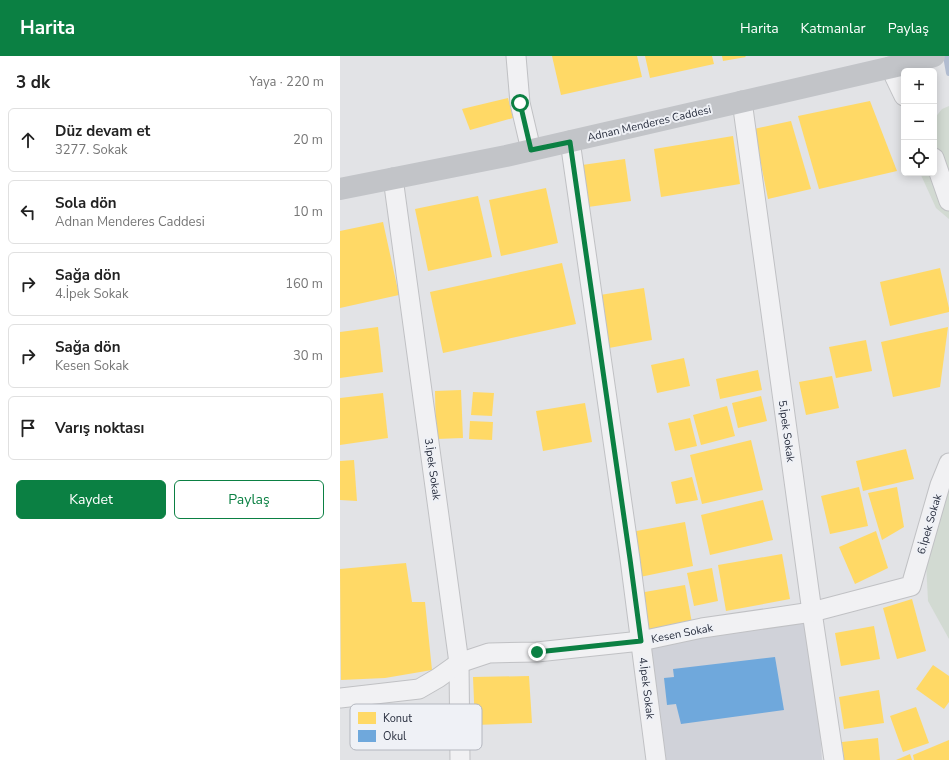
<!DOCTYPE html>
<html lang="tr">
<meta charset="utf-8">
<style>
:root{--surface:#fff;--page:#f6f6f6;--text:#222;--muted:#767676;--line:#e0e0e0;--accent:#0b8043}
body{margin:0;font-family:"Nunito Sans",sans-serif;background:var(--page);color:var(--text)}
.controls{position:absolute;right:12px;top:12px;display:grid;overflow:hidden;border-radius:6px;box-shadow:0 2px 10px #0003}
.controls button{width:36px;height:36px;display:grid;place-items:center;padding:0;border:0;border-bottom:1px solid var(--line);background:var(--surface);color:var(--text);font:20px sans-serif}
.stop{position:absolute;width:12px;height:12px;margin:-9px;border:3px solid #0b8043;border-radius:50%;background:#fff}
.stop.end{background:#0b8043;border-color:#fff;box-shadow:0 1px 4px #0008}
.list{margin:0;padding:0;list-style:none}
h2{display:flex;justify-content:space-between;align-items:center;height:52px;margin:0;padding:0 16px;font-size:17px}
h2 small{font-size:13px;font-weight:400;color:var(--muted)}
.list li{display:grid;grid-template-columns:26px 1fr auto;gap:12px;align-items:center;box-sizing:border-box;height:64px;margin:0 8px 8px;padding:0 8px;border:1px solid var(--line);border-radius:6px}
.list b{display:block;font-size:15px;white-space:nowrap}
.list p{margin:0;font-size:13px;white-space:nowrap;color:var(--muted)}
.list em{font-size:13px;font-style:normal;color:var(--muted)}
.actions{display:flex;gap:8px;padding:12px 16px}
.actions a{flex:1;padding:9px 0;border:1px solid var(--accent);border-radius:6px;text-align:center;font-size:14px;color:var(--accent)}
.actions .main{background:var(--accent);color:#fff}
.icon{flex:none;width:22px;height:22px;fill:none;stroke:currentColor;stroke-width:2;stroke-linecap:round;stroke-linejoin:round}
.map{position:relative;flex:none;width:609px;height:704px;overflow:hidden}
header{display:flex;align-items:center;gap:24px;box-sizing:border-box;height:56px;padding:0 20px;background:var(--accent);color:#fff}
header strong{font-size:19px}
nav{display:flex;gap:22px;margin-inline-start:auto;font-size:14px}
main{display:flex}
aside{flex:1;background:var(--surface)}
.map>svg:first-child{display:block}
</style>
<header>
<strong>Harita</strong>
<nav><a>Harita</a><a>Katmanlar</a><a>Paylaş</a></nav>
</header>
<main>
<aside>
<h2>3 dk<small>Yaya · 220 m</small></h2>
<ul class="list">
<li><svg class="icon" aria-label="ahead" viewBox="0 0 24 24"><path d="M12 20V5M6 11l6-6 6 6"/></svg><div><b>Düz devam et</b><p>3277. Sokak</p></div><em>20 m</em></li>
<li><svg class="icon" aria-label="left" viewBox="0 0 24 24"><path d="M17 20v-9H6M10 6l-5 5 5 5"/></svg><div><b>Sola dön</b><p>Adnan Menderes Caddesi</p></div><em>10 m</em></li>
<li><svg class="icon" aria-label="right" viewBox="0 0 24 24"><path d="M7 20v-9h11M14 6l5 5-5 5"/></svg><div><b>Sağa dön</b><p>4.İpek Sokak</p></div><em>160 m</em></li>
<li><svg class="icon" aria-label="right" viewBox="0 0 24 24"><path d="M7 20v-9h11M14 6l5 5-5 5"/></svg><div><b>Sağa dön</b><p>Kesen Sokak</p></div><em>30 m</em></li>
<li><svg class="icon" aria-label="arrive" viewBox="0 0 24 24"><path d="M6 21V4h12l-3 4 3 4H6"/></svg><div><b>Varış noktası</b></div></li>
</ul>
<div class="actions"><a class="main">Kaydet</a><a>Paylaş</a></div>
</aside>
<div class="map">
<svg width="609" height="704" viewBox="0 0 609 704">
<rect width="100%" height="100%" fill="#e2e3e6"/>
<!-- built -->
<polygon fill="#d0d2d9" points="472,556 482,704 321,704 300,581"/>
<!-- green -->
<g fill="#d2dad2">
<polygon points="609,50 609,163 596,152 580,117 594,117 594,63 602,53"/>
<polygon points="609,418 609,583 588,545 585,487"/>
</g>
<!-- homes -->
<g fill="#ffd966">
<polygon points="212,0 297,0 302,21 221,39"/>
<polygon points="305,0 372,0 374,8 310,22"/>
<polygon points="382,0 405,0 406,1 383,5"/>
<polygon points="168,42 173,62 130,74 122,53"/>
<polygon points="530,45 557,115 479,133 458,60"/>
<polygon points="451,65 471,133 428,143 414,73"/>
<polygon points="393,80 400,128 321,141 314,93"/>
<polygon points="285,103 291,145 248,151 242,109"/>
<polygon points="206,132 218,187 161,200 149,144"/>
<polygon points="138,140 152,201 88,215 75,153"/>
<polygon points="43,166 59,239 0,252 0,175"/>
<polygon points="222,207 236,268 103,297 90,236"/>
<polygon points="600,212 609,252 609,256 550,270 540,226"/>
<polygon points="304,232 312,284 269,292 260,239"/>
<polygon points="38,271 43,316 0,322 0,276"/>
<polygon points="608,271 600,331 553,341 541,286"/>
<polygon points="526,284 532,315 496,322 489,291"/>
<polygon points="344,302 350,330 317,337 311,309"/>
<polygon points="418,314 422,334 380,343 376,323"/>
<polygon points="492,320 499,352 466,359 459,326"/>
<polygon points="121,334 123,382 96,383 95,335"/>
<polygon points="133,336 154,337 152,360 131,359"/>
<polygon points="43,337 48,382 0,389 0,342"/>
<polygon points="421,340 427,365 398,372 392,347"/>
<polygon points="245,347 252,386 203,395 196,355"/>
<polygon points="387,350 395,380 361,389 353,359"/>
<polygon points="350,362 357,390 335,395 328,367"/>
<polygon points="130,365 153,366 152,384 129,383"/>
<polygon points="411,384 423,434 362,448 350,399"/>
<polygon points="566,393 574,423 523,435 516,405"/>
<polygon points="14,404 17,445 0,444 0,405"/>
<polygon points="352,421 358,444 336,448 331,426"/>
<polygon points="519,431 528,470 490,478 481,440"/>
<polygon points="557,431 564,471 542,484 528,437"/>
<polygon points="423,444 433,484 370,499 361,459"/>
<polygon points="345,466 353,510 300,521 291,476"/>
<polygon points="536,475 548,512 515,528 499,491"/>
<polygon points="442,498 450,543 386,555 378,509"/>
<polygon points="66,507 72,546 85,546 92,614 45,622 1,624 0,513"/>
<polygon points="372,512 378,545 354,550 347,517"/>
<polygon points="345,529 352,567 306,576 299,537"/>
<polygon points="572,543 586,595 557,603 543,552"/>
<polygon points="534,570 540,603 501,610 495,577"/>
<polygon points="593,609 609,620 609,646 604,653 576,633"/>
<polygon points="189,620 192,667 135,669 133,621"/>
<polygon points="539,634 544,667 504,673 499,641"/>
<polygon points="576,651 589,687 563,696 550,660"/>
<polygon points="538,682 540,704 504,704 502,686"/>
<polygon points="609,684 609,704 574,704 573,699"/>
<polygon points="570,698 572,704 556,704"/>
</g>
<!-- schools -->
<polygon fill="#6fa8dc" points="435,601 444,654 341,668 336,648 327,649 324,622 334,621 333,613"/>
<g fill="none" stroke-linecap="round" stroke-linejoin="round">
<!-- stream -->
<polyline stroke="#b1bcd0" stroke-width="6" points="606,0 609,17"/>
<defs>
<g id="street">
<polyline points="176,0 180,47 191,94"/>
<polyline points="550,11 564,40"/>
<polyline points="402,45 472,556 494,704"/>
<polyline points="230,85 290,503 316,704"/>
<polyline points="594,102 609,145"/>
<polyline points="53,122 119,607 120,704"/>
<polyline points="0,642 79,633 98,622 119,607 149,597 197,596 301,585 362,572 472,556 571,530 600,429 609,407"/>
</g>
</defs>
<!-- street casing -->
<use href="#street" stroke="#c0c1c4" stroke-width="21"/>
<!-- street -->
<use href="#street" stroke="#f1f1f3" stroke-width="19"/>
<!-- secondary -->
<polyline stroke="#c2c4c8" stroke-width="22" points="0,133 166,100 578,5 594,0"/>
</g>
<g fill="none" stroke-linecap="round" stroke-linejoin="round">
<!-- route -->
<polyline stroke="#0b8043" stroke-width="5" points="180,47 191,94 230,86 290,503 301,585 197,596"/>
</g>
<g text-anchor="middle" stroke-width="4" stroke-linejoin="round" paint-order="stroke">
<!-- street labels -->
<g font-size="11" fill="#292f3f" stroke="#eff1f6">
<text transform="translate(309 67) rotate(-13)" y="4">Adnan Menderes Caddesi</text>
<text transform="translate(447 375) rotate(82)" y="4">5.İpek Sokak</text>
<text transform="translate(93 413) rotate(82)" y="4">3.İpek Sokak</text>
<text transform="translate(589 468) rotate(-74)" y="4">6.İpek Sokak</text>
<text transform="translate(342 577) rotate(-11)" y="4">Kesen Sokak</text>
<text transform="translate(307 632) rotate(83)" y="4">4.İpek Sokak</text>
</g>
</g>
<!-- legend -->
<rect x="10" y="648" width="132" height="46" rx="6" fill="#eff1f6" stroke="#b4b7bf" stroke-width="1"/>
<rect x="18" y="656" width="18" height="12" fill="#ffd966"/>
<rect x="18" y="674" width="18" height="12" fill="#6fa8dc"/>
<g font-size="11" fill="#292f3f">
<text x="43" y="666">Konut</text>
<text x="43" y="684">Okul</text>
</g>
</svg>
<div class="controls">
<button>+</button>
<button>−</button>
<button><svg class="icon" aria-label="locate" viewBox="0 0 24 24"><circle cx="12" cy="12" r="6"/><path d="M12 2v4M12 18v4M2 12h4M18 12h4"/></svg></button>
</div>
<div class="stop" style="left:180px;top:47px"></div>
<div class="stop end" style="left:197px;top:596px"></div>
</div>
</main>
